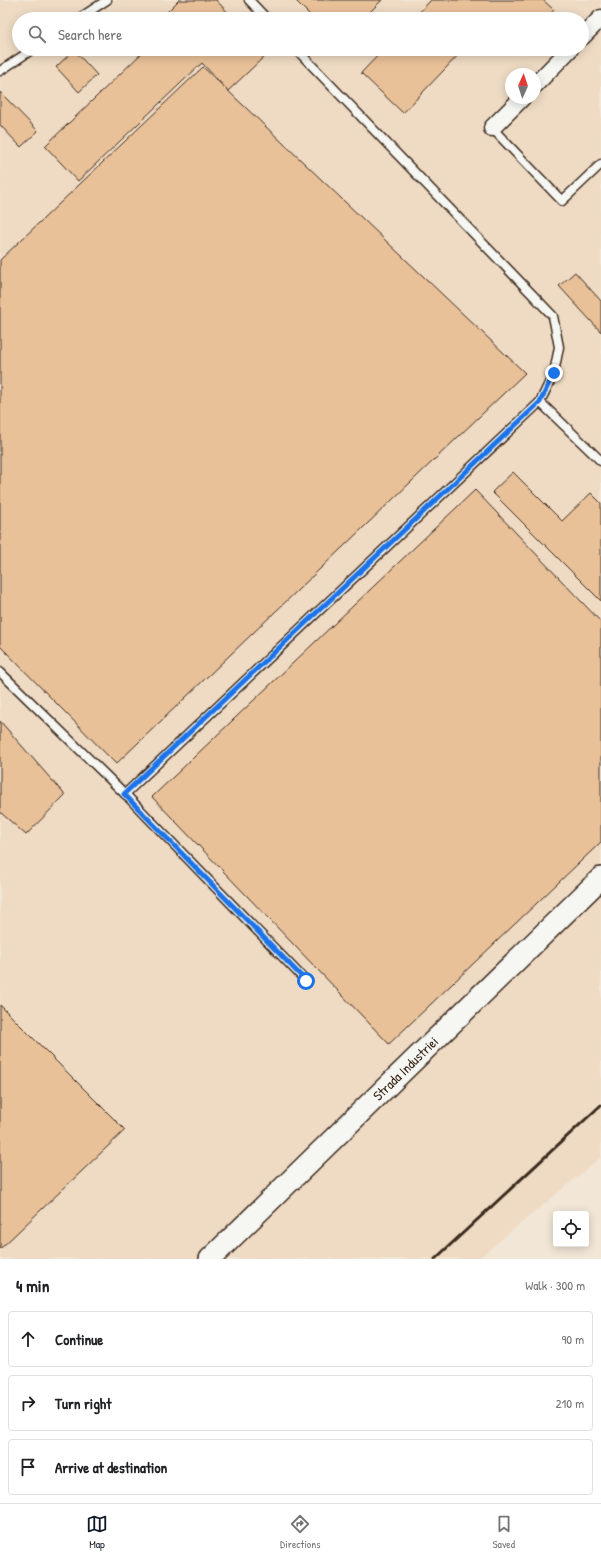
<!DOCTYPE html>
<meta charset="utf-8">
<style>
:root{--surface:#fff;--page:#f2f2f2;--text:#202124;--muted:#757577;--line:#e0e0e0;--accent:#111827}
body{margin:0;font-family:"Patrick Hand",sans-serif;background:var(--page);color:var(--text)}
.controls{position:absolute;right:12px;bottom:12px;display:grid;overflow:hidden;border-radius:4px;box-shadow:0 2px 10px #0003}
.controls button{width:36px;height:36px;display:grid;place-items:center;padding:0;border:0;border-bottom:1px solid var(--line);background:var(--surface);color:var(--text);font:20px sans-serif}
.compass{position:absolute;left:505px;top:68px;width:36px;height:36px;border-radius:50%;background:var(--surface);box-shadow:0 2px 10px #0003;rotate:3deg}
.stop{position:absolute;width:12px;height:12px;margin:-9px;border:3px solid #1a73e8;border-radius:50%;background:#fff}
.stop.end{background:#1a73e8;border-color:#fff;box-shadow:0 1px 4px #0008}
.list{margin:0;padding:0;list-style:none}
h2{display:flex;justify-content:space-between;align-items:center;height:52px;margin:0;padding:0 16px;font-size:17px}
h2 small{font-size:13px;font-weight:400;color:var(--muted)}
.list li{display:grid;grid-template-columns:26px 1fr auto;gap:12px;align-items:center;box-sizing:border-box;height:56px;margin:0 8px 8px;padding:0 8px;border:1px solid var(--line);border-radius:4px}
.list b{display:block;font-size:15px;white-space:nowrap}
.list em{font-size:13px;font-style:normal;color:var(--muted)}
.icon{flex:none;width:22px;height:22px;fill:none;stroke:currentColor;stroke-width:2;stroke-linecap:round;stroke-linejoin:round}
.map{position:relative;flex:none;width:601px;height:1259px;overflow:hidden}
.search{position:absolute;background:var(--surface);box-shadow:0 2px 10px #0003;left:12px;right:12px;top:12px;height:44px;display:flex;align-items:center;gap:10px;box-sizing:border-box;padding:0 14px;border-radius:22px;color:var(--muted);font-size:15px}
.sheet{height:244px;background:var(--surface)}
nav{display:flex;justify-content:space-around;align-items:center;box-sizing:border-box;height:56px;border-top:1px solid var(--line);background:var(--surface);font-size:11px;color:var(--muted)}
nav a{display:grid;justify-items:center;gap:2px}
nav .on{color:var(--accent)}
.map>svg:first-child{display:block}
</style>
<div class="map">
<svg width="601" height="1259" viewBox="0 0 601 1259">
<rect width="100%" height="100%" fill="#f2e6d7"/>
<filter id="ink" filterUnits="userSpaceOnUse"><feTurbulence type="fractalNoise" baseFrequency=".025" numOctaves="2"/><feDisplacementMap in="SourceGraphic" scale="8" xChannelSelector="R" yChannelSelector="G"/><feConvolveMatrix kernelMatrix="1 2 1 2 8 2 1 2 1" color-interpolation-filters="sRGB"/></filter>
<g filter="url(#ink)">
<!-- built -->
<path fill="#efdbc4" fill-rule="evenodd" d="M0,0H601V1157L478,1259H0ZM19,19H582V49H19ZM511,74H535V98H511Z"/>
<!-- building -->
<g fill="#e9c199" stroke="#3b2a1e">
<polygon points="179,0 216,0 234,19 160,19"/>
<polygon points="295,0 382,0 363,19 314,19"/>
<polygon points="431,0 543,0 554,10 546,19 413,19"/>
<polygon points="146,49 263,49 267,54 228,91 202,63 78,181 45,146"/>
<polygon points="384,49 464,49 403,113 361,73"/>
<polygon points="74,50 97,75 79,92 56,67"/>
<polygon points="203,67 525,373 116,764 0,646 0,260"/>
<polygon points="0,92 38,131 21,147 0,125"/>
<polygon points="575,272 601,301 601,332 559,286"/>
<polygon points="513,472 562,521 591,493 601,503 601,601 492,492"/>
<polygon points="475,490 601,622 601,842 389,1044 152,797"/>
<polygon points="0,721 65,795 26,835 0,812"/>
<polygon points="0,1005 125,1130 0,1249"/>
</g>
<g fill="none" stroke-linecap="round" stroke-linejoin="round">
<defs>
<g id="service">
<polyline points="249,0 267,19"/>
<polyline points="78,19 107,0"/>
<polyline points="0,71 33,49"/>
<polyline points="492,128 562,201 601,164"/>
<polyline points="540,402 601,461"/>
<polyline points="0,672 125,794 306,981"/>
<polyline points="125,794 540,402 554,373 559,347 553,316 296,49"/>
</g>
<g id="minor">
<polyline points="582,37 601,18"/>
<polyline points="535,85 570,49"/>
<polyline points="492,128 522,98"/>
</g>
<g id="tertiary">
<path id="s1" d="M210,1259L601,878"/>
</g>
</defs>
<!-- service casing -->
<use href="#service" stroke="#3b2a1e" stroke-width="11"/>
<!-- minor casing -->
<use href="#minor" stroke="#3b2a1e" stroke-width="19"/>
<!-- tertiary casing -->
<use href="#tertiary" stroke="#3b2a1e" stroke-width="24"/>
<!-- service -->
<use href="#service" stroke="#f6f6f2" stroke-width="8"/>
<!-- minor -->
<use href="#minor" stroke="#f6f6f2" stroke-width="16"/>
<!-- tertiary -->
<use href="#tertiary" stroke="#f6f6f2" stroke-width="21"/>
<!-- rail -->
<polyline stroke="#3b2a1e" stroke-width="3" points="435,1259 601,1105"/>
</g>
</g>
<g fill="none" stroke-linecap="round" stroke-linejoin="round" filter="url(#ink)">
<!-- route -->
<polyline stroke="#1a73e8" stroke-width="5" points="306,981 124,794 540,402 554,373"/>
</g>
<g text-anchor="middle" stroke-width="3" stroke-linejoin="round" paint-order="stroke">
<!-- street labels -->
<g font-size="14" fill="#3b2a1e" stroke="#f6f6f2">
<text dy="5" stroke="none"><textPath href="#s1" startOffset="273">Strada Industriei</textPath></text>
</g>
</g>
</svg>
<div class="controls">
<button><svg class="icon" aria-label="locate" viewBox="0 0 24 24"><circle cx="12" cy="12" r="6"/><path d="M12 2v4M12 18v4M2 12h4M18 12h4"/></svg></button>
</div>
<svg class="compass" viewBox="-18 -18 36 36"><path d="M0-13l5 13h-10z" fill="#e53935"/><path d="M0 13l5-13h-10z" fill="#757577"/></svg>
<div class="stop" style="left:306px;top:981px"></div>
<div class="stop end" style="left:554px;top:373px"></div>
<div class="search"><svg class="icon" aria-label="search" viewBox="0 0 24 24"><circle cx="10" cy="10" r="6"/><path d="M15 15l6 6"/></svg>Search here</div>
</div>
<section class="sheet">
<h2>4 min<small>Walk · 300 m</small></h2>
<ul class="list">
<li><svg class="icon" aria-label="ahead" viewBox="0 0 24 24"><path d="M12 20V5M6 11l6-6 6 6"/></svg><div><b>Continue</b></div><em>90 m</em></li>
<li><svg class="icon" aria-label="right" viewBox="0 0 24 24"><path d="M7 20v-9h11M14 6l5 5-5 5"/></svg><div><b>Turn right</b></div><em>210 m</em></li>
<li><svg class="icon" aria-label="arrive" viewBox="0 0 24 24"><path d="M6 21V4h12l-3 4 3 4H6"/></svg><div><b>Arrive at destination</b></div></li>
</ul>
</section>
<nav>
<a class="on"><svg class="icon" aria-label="map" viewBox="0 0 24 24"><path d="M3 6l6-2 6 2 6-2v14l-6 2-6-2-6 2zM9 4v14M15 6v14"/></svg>Map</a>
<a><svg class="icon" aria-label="directions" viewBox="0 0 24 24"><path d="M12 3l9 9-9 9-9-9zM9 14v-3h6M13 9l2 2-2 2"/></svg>Directions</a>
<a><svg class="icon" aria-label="saved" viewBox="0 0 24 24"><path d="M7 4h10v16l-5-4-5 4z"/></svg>Saved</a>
</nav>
